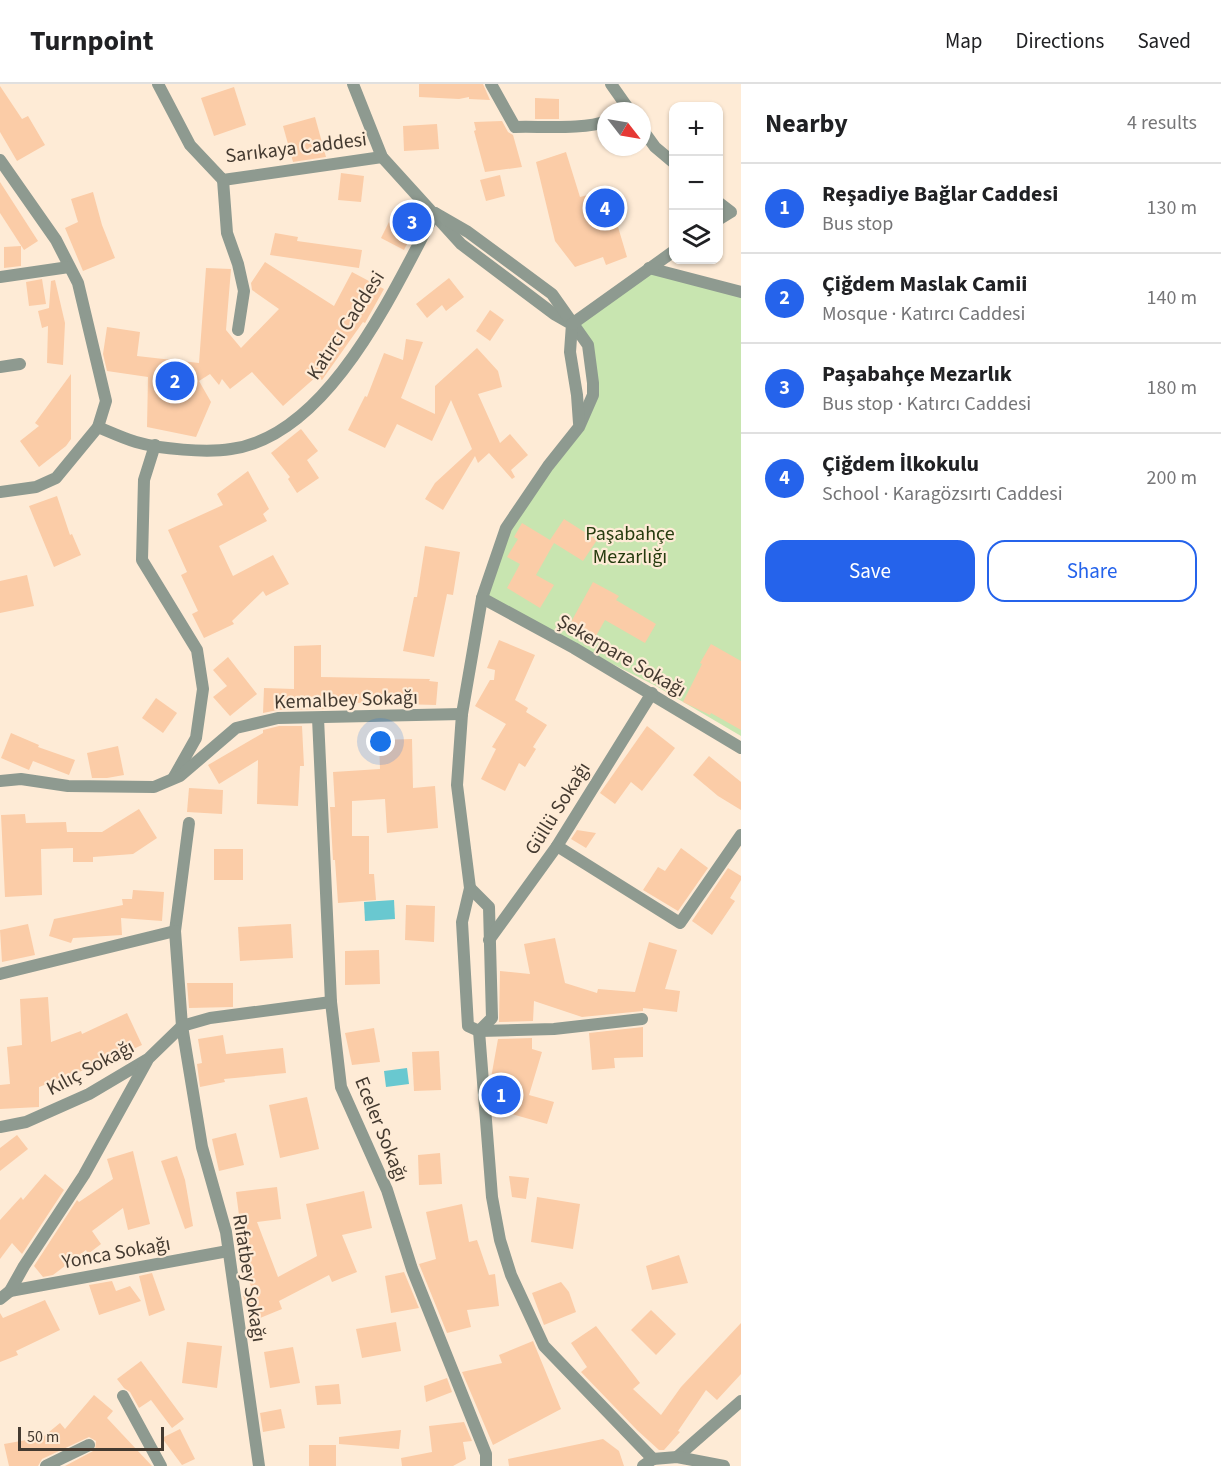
<!DOCTYPE html>
<meta charset="utf-8">
<style>
:root{--surface:#fff;--page:#f6f6f6;--text:#202124;--muted:#757577;--line:#e0e0e0;--accent:#2563eb}
body{margin:0;font-family:"Source Sans 3",sans-serif;background:var(--page);color:var(--text)}
.controls{position:absolute;right:18px;top:18px;display:grid;overflow:hidden;border-radius:12px;box-shadow:0 2px 4px #0004}
.controls button{width:54px;height:54px;display:grid;place-items:center;padding:0;border:0;border-bottom:2px solid var(--line);background:var(--surface);color:var(--text);font:30px sans-serif}
.compass{position:absolute;left:597px;top:18px;width:54px;height:54px;border-radius:50%;background:var(--surface);box-shadow:0 2px 4px #0004;rotate:121deg}
.scale{position:absolute;left:18px;bottom:15px;width:146px;box-sizing:border-box;padding-left:6px;border:3px solid #443a30;border-top:0;font-size:16px;line-height:21px;white-space:nowrap;color:#443a30;-webkit-text-stroke:4px #feebd6;paint-order:stroke}
.you{position:absolute;left:381px;top:658px;width:21px;height:21px;margin:-15px;border:4px solid #fff;border-radius:50%;background:#1a73e8;box-shadow:0 0 0 9px #1a73e833}
.badge{display:grid;place-items:center;width:39px;height:39px;border-radius:50%;background:var(--accent);color:#fff;font-size:20px;font-weight:700}
.pin{position:absolute;translate:-50% -50%;border:3px solid #fff;box-shadow:0 2px 6px #0006}
.list{margin:0;padding:0;list-style:none}
h2{display:flex;justify-content:space-between;align-items:center;height:78px;margin:0;padding:0 24px;font-size:26px}
h2 small{font-size:20px;font-weight:400;color:var(--muted)}
.list li{display:grid;grid-template-columns:39px 1fr auto;gap:18px;align-items:center;box-sizing:border-box;height:90px;padding:0 24px;border-top:2px solid var(--line)}
.list b{display:block;font-size:22px;white-space:nowrap}
.list p{margin:0;font-size:20px;white-space:nowrap;color:var(--muted)}
.list em{font-size:20px;font-style:normal;color:var(--muted)}
.actions{display:flex;gap:12px;padding:18px 24px}
.actions a{flex:1;padding:14px 0;border:2px solid var(--accent);border-radius:18px;text-align:center;font-size:21px;color:var(--accent)}
.actions .main{background:var(--accent);color:#fff}
.icon{flex:none;width:33px;height:33px;fill:none;stroke:currentColor;stroke-width:2;stroke-linecap:round;stroke-linejoin:round}
.map{position:relative;flex:none;width:741px;height:1382px;overflow:hidden}
header{display:flex;align-items:center;gap:36px;box-sizing:border-box;height:84px;padding:0 30px;background:var(--surface);border-bottom:2px solid var(--line)}
header strong{font-size:28px}
nav{display:flex;gap:33px;margin-inline-start:auto;font-size:21px}
main{display:flex}
aside{flex:1;background:var(--surface)}
.map>svg:first-child{display:block}
</style>
<header>
<strong>Turnpoint</strong>
<nav><a>Map</a><a>Directions</a><a>Saved</a></nav>
</header>
<main>
<div class="map">
<svg width="741" height="1382" viewBox="0 0 741 1382">
<rect width="100%" height="100%" fill="#feebd6"/>
<!-- green -->
<polygon fill="#c8e5b0" points="649,184 741,209 741,652 656,602 482,514 506,444 593,312 588,261 572,240"/>
<!-- water -->
<g fill="#69c8d0">
<polygon points="394,816 395,835 365,837 364,818"/>
<polygon points="407,984 409,1000 386,1003 384,987"/>
</g>
<!-- building -->
<g fill="#fbcca7">
<polygon points="419,0 483,0 490,16 469,15 469,13 459,15 419,13"/>
<polygon points="0,2 22,35 28,32 45,61 17,77 0,48"/>
<polygon points="234,3 246,41 214,52 201,14"/>
<polygon points="535,14 559,15 559,35 535,35"/>
<polygon points="315,33 326,73 293,78 283,42"/>
<polygon points="502,37 508,48 513,51 522,83 485,88 474,47 476,46 474,38"/>
<polygon points="437,40 439,65 404,67 403,42"/>
<polygon points="566,68 580,113 607,106 627,173 606,181 603,173 575,183 555,157 536,78"/>
<polygon points="341,89 364,92 361,118 338,116"/>
<polygon points="500,91 505,112 486,117 480,96"/>
<polygon points="0,98 38,157 24,166 0,129"/>
<polygon points="93,108 102,141 115,174 83,187 65,144 78,138 71,115"/>
<polygon points="391,134 414,146 404,166 381,154"/>
<polygon points="275,149 298,153 297,157 362,166 359,184 270,171"/>
<polygon points="21,162 21,182 4,184 4,163"/>
<polygon points="265,178 334,222 352,188 384,205 365,239 363,238 322,296 317,292 283,322 252,288 230,305 222,295 219,301 210,290 199,297 211,318 196,353 147,343 148,293 107,287 103,270 107,243 140,248 137,272 199,279 206,184 231,185 226,246 241,264 279,225 252,206 251,199"/>
<polygon points="449,194 464,213 446,227 442,221 427,234 416,220"/>
<polygon points="42,195 46,220 29,222 26,198"/>
<polygon points="55,196 65,239 63,281 47,279 48,242 42,244 38,227 49,224 51,197"/>
<polygon points="490,226 504,236 490,257 476,247"/>
<polygon points="406,255 423,258 401,314 435,330 435,302 477,264 498,287 502,303 478,310 500,359 510,350 528,371 511,386 515,393 512,395 489,369 478,379 475,372 443,426 425,415 435,399 472,365 451,316 432,357 397,340 385,364 348,346 365,312 367,313 384,269 403,276"/>
<polygon points="71,290 71,355 66,362 39,383 20,357 39,342 35,339"/>
<polygon points="301,345 318,367 307,376 319,394 297,409 288,395 290,393 271,369"/>
<polygon points="248,387 269,425 263,430 267,437 219,462 233,492 273,471 289,500 266,512 263,507 232,537 234,540 204,554 192,530 198,527 181,491 187,488 168,446 223,421 217,410"/>
<polygon points="57,412 70,451 72,450 81,471 54,483 29,422"/>
<polygon points="564,435 597,456 583,477 554,459 536,491 554,501 540,524 507,504 520,480 507,473 518,455 514,453 522,439 550,456"/>
<polygon points="425,462 460,468 453,511 447,510 434,573 403,567 414,513 417,513"/>
<polygon points="27,491 34,522 0,529 0,497"/>
<polygon points="593,498 619,512 616,516 656,540 645,559 605,536 596,552 571,538"/>
<polygon points="499,556 535,571 515,616 528,624 526,628 547,641 533,663 536,665 525,683 519,679 505,707 481,695 496,665 492,663 506,640 475,622 490,596 494,596 495,586 487,584"/>
<polygon points="711,560 741,577 741,646 711,629 710,631 683,618 702,580 700,579"/>
<polygon points="321,561 321,593 430,595 429,597 438,598 436,621 327,618 327,625 278,626 263,629 264,604 294,605 294,562"/>
<polygon points="228,573 257,610 230,632 213,613 227,602 213,586"/>
<polygon points="156,614 177,629 163,649 142,634"/>
<polygon points="279,642 302,642 304,682 300,682 298,722 257,720 258,676 219,700 208,681 263,649 263,646"/>
<polygon points="647,642 675,664 642,707 631,698 615,720 600,709"/>
<polygon points="11,649 39,661 38,663 75,676 69,691 33,677 29,686 1,674"/>
<polygon points="412,655 413,704 435,702 438,744 387,749 385,715 352,717 352,752 369,752 369,790 374,790 376,816 338,819 335,776 333,776 330,723 335,723 333,688 380,685 379,656"/>
<polygon points="118,662 124,691 107,694 92,694 87,669"/>
<polygon points="709,672 741,698 741,726 718,712 693,691"/>
<polygon points="189,704 223,706 222,730 187,728"/>
<polygon points="139,725 157,754 133,770 93,773 93,778 73,778 73,764 41,765 42,811 5,813 1,731 25,730 26,739 66,738 67,748 102,748"/>
<polygon points="577,746 596,749 586,764 571,755"/>
<polygon points="681,764 708,784 678,827 643,806 658,783 665,787"/>
<rect x="214" y="765" width="29" height="31"/>
<polygon points="728,784 741,792 741,796 730,814 735,817 712,851 692,837"/>
<polygon points="133,806 164,808 162,837 121,834 122,851 73,854 71,859 49,852 54,835 123,821 122,815 132,815"/>
<polygon points="406,821 435,822 434,858 405,856"/>
<polygon points="28,840 35,871 2,878 0,846"/>
<polygon points="291,840 293,874 240,877 238,843"/>
<polygon points="555,854 565,899 597,909 598,905 635,908 649,858 677,866 665,905 680,907 677,928 643,924 643,927 582,933 534,917 533,937 499,938 500,887 530,890 524,860"/>
<polygon points="379,866 380,900 345,901 345,867"/>
<polygon points="187,899 233,899 233,923 189,924"/>
<polygon points="48,913 51,958 81,947 82,950 127,929 142,961 105,978 39,1003 39,1023 0,1025 0,1001 10,1000 7,963 22,961 20,915"/>
<polygon points="643,943 643,973 614,974 615,984 592,986 589,949"/>
<polygon points="374,944 380,978 352,981 345,949"/>
<polygon points="223,951 226,970 283,964 286,989 224,995 225,998 200,1003 197,980 202,979 198,955"/>
<polygon points="532,954 532,965 542,968 529,1011 554,1018 547,1040 508,1029 515,1002 491,994 498,955"/>
<polygon points="439,967 441,1006 414,1007 412,968"/>
<polygon points="307,1013 319,1065 280,1074 269,1021"/>
<polygon points="236,1049 244,1081 219,1087 212,1055"/>
<polygon points="17,1051 28,1065 0,1087 0,1064"/>
<polygon points="133,1067 150,1140 128,1146 123,1124 92,1147 101,1160 88,1170 86,1166 53,1191 43,1193 34,1182 77,1116 79,1118 113,1095 107,1075"/>
<polygon points="440,1069 442,1100 419,1101 418,1071"/>
<polygon points="177,1072 185,1096 193,1142 185,1145 161,1077"/>
<polygon points="45,1090 64,1106 22,1170 12,1159 0,1175 0,1136 21,1113 23,1116"/>
<polygon points="509,1092 529,1094 526,1115 512,1113"/>
<polygon points="277,1103 281,1135 257,1138 278,1193 317,1172 306,1120 364,1107 372,1144 342,1151 357,1188 332,1198 329,1191 279,1217 282,1225 253,1237 243,1212 253,1208 237,1164 243,1162 236,1108"/>
<polygon points="537,1113 580,1120 573,1165 531,1158"/>
<polygon points="462,1120 469,1158 477,1156 489,1191 495,1190 499,1222 467,1226 471,1243 447,1249 419,1180 436,1175 426,1128"/>
<polygon points="679,1171 688,1199 652,1206 646,1182"/>
<polygon points="404,1188 419,1224 391,1229 385,1192"/>
<polygon points="152,1189 165,1226 149,1232 139,1192"/>
<polygon points="112,1197 116,1207 130,1202 141,1217 99,1231 89,1201"/>
<polygon points="561,1198 569,1208 576,1228 544,1241 532,1209"/>
<polygon points="45,1216 60,1246 16,1267 18,1271 0,1278 0,1229 3,1234"/>
<polygon points="651,1226 676,1250 656,1271 631,1246"/>
<polygon points="396,1238 401,1267 362,1274 356,1245"/>
<polygon points="741,1239 741,1290 717,1316 706,1306 678,1347 680,1348 664,1366 659,1366 637,1346 581,1288 587,1283 571,1259 596,1242 640,1299 633,1305 661,1331 681,1303"/>
<polygon points="533,1257 561,1325 493,1361 462,1288 502,1279 499,1271"/>
<polygon points="187,1258 222,1262 217,1304 182,1299"/>
<polygon points="293,1263 300,1299 270,1304 264,1268"/>
<polygon points="141,1277 184,1335 172,1344 151,1316 139,1324 130,1308 124,1304 117,1295"/>
<polygon points="447,1294 452,1308 426,1318 424,1302"/>
<polygon points="339,1300 341,1320 317,1321 315,1302"/>
<polygon points="94,1311 113,1327 107,1334 152,1382 65,1382 95,1366 96,1357 89,1353 42,1375 38,1382 9,1382 4,1360 43,1353 60,1339 65,1345"/>
<polygon points="281,1325 285,1344 263,1348 260,1329"/>
<polygon points="464,1338 472,1357 463,1358 466,1375 453,1382 402,1382 401,1374 432,1368 429,1342"/>
<polygon points="180,1345 195,1375 182,1381 162,1354"/>
<polygon points="401,1346 399,1365 339,1360 339,1353"/>
<polygon points="603,1355 619,1367 624,1382 509,1382 508,1375"/>
<rect x="309" y="1361" width="27" height="21"/>
</g>
<g fill="none" stroke-linecap="round" stroke-linejoin="round">
<!-- minor -->
<g stroke="#8e9a90" stroke-width="12">
<polyline points="158,0 190,61 223,96 382,73"/>
<polyline points="353,0 382,73 461,160 554,230 568,238"/>
<path d="M491,0L515,43C538,42 586,46 606,37"/>
<polyline points="0,76 56,156 78,199 106,317 98,343 56,394 36,403 0,408"/>
<polyline points="223,96 227,149 238,180 244,207 238,246"/>
<polyline points="435,129 468,148 552,210 588,261 593,299 593,311 579,343 548,382 506,444 482,514 462,630 457,701 470,804 462,838 468,942 479,947 554,945 642,935"/>
<polyline points="649,184 741,208"/>
<polyline points="0,193 69,183"/>
<polyline points="572,240 570,268 577,311 579,339"/>
<polyline points="0,283 20,280"/>
<path d="M98,343C110,348 123,354 136,358C160,365 206,369 231,365C329,352 393,207 435,129"/>
<polyline points="155,361 144,396 142,476 197,566 203,605 196,654 174,693"/>
<polyline points="482,514 574,564 741,664"/>
<polyline points="318,634 331,918 341,1003 387,1106 412,1185 486,1370 486,1382"/>
<polyline points="0,697 21,695 68,702 154,703 180,692 236,644 278,634 462,630"/>
<polyline points="557,762 680,839 741,751"/>
<polyline points="470,804 489,823 492,934 479,947 492,1113 500,1156 511,1191 544,1262 653,1375"/>
<polyline points="175,847 189,739"/>
<polyline points="489,856 557,762 652,609"/>
<polyline points="0,890 175,847 182,942 202,1063 226,1148 259,1382"/>
<polyline points="0,1043 26,1038 89,1010 148,975 182,942 210,934 331,918"/>
<polyline points="10,1207 228,1167"/>
<polyline points="0,1215 10,1207 24,1182 84,1091 147,977"/>
<polyline points="123,1312 161,1382"/>
<polyline points="677,1373 741,1317"/>
<polyline points="653,1375 677,1373 724,1382"/>
<polyline points="46,1382 89,1361"/>
<polyline points="643,1382 653,1375"/>
</g>
<!-- tertiary -->
<g stroke="#8e9a90" stroke-width="12">
<polyline points="611,0 630,27"/>
<polyline points="642,45 655,63 674,79"/>
<polyline points="718,118 731,128 718,136"/>
<polyline points="572,240 674,167"/>
</g>
</g>
<g text-anchor="middle" stroke-width="4.5" stroke-linejoin="round" paint-order="stroke">
<!-- street labels -->
<g font-size="20" fill="#443a30" stroke="#feebd6">
<text transform="translate(296 63) rotate(-7)" y="7">Sarıkaya Caddesi</text>
<text transform="translate(345 241) rotate(-57)" y="7">Katırcı Caddesi</text>
<text transform="translate(622 571) rotate(30)" y="7">Şekerpare Sokağı</text>
<text transform="translate(346 615) rotate(-2)" y="7">Kemalbey Sokağı</text>
<text transform="translate(557 724) rotate(-58)" y="7">Güllü Sokağı</text>
<text transform="translate(90 983) rotate(-28)" y="7">Kılıç Sokağı</text>
<text transform="translate(382 1045) rotate(68)" y="7">Eceler Sokağı</text>
<text transform="translate(116 1168) rotate(-10)" y="7">Yonca Sokağı</text>
<text transform="translate(250 1194) rotate(81)" y="7">Rıfatbey Sokağı</text>
</g>
<!-- park labels -->
<g font-size="20" fill="#263b0f" stroke="#feebd6">
<text x="630" y="456">Paşabahçe<tspan x="630" dy="23">Mezarlığı</tspan></text>
</g>
</g>
</svg>
<div class="controls">
<button>+</button>
<button>−</button>
<button><svg class="icon" aria-label="layers" viewBox="0 0 24 24"><path d="M12 4l9 5-9 5-9-5zM3 14l9 5 9-5"/></svg></button>
</div>
<svg class="compass" viewBox="-18 -18 36 36"><path d="M0-13l5 13h-10z" fill="#e53935"/><path d="M0 13l5-13h-10z" fill="#757577"/></svg>
<div class="scale">50 m</div>
<div class="you"></div>
<div class="pin badge" style="left:501px;top:1011px">1</div>
<div class="pin badge" style="left:175px;top:297px">2</div>
<div class="pin badge" style="left:412px;top:138px">3</div>
<div class="pin badge" style="left:605px;top:124px">4</div>
</div>
<aside>
<h2>Nearby<small>4 results</small></h2>
<ul class="list">
<li><span class="badge">1</span><div><b>Reşadiye Bağlar Caddesi</b><p>Bus stop</p></div><em>130 m</em></li>
<li><span class="badge">2</span><div><b>Çiğdem Maslak Camii</b><p>Mosque · Katırcı Caddesi</p></div><em>140 m</em></li>
<li><span class="badge">3</span><div><b>Paşabahçe Mezarlık</b><p>Bus stop · Katırcı Caddesi</p></div><em>180 m</em></li>
<li><span class="badge">4</span><div><b>Çiğdem İlkokulu</b><p>School · Karagözsırtı Caddesi</p></div><em>200 m</em></li>
</ul>
<div class="actions"><a class="main">Save</a><a>Share</a></div>
</aside>
</main>
